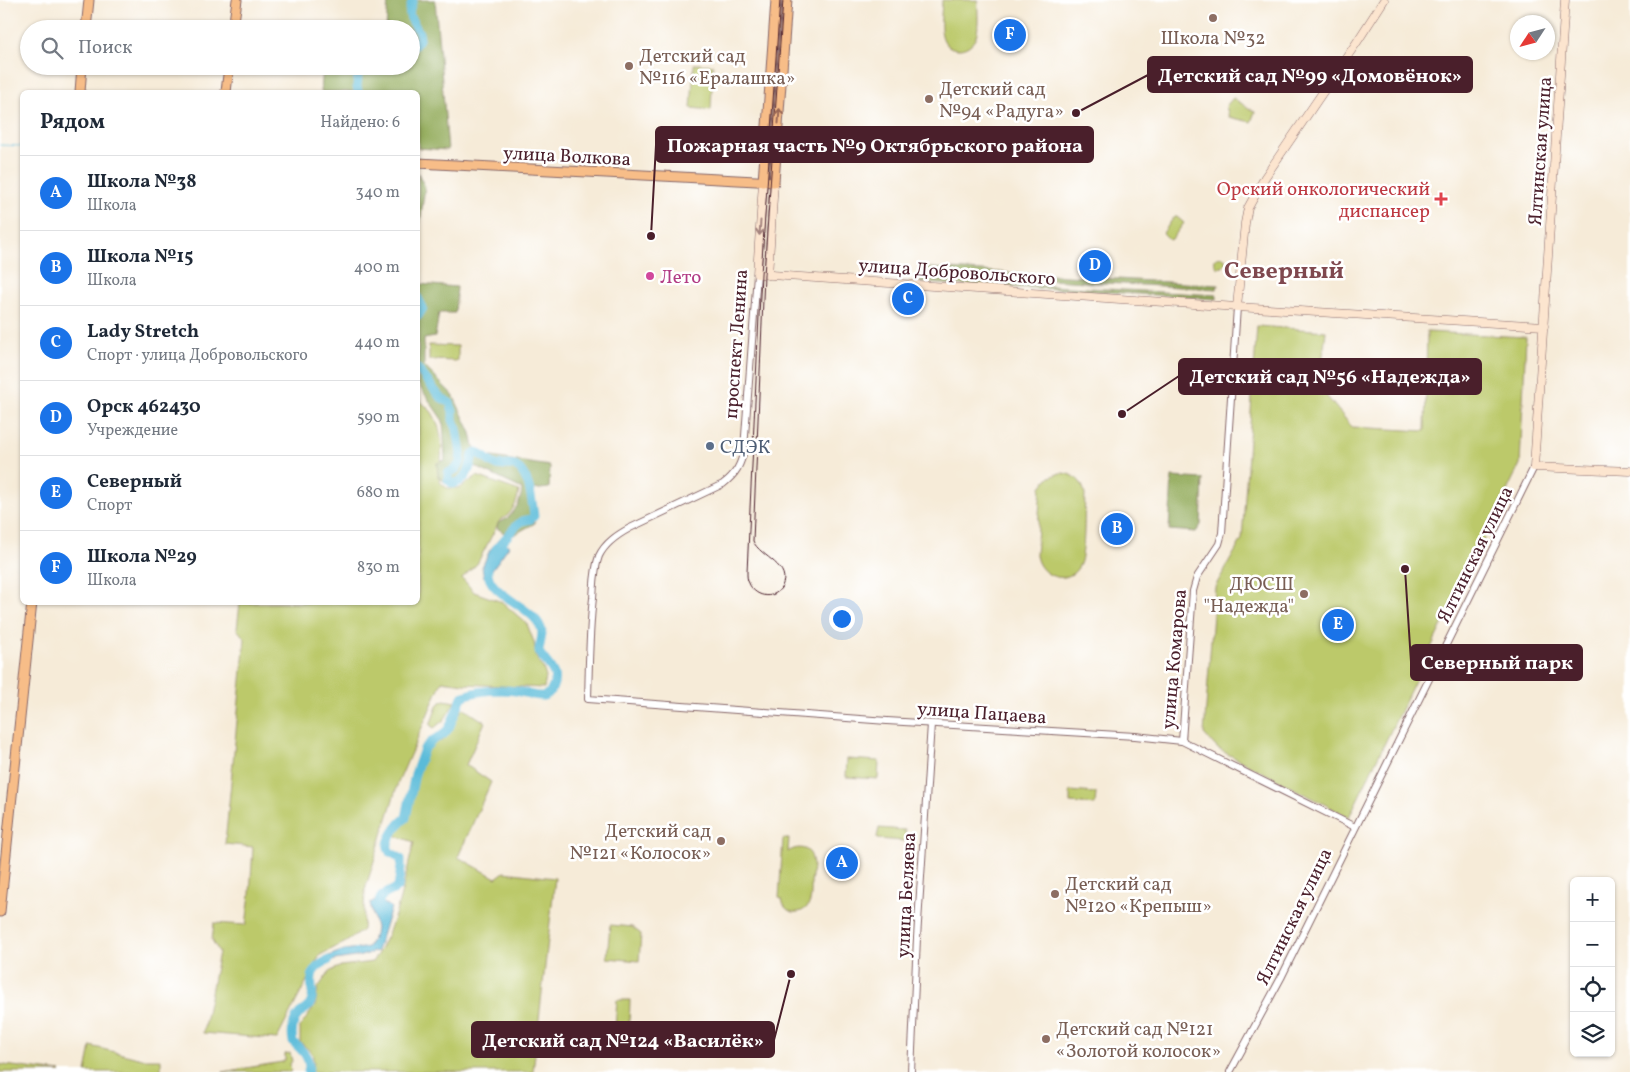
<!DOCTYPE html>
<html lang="ru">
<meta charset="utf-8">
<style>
:root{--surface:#fff;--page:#f6f6f7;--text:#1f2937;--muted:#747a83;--line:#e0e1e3;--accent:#1a73e8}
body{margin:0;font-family:Vollkorn,serif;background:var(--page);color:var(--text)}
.controls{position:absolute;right:15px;bottom:15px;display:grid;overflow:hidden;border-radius:8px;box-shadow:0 1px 4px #0004}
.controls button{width:45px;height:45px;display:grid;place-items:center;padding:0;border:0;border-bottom:1px solid var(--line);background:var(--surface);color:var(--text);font:25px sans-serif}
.compass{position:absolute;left:1510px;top:15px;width:45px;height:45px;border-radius:50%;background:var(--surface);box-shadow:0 1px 4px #0004;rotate:234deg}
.you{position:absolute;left:841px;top:618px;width:18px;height:18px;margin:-12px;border:4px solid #fff;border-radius:50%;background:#1a73e8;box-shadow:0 0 0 8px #1a73e833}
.badge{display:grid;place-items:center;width:32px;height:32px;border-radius:50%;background:var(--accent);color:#fff;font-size:16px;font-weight:700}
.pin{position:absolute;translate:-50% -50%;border:2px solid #fff;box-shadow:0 1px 5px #0006}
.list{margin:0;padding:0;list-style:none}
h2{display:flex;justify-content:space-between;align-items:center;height:65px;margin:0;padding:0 20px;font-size:21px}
h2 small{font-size:16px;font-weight:400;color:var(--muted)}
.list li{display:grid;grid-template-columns:32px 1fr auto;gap:15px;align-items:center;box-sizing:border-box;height:75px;padding:0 20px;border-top:1px solid var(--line)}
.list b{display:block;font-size:19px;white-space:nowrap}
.list p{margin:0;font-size:16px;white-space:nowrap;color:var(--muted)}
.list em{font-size:16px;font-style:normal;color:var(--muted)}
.icon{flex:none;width:28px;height:28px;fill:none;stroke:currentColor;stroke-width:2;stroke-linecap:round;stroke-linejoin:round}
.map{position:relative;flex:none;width:1630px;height:1072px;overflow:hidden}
.search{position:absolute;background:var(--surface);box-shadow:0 1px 4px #0004;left:20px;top:20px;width:400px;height:55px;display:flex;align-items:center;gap:12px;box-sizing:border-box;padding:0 18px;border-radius:28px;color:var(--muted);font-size:19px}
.panel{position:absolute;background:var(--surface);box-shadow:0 1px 4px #0004;left:20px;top:90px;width:400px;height:515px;border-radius:8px}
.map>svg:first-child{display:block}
</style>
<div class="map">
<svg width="1630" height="1072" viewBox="0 0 1630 1072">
<rect width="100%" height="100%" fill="#fff"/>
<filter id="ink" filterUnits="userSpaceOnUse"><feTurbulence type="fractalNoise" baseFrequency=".02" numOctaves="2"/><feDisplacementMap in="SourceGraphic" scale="10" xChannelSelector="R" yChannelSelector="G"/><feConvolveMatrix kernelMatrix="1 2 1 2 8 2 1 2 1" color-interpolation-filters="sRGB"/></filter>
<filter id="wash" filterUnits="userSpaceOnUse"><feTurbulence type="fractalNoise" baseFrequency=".0096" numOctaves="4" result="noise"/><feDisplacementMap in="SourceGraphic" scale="20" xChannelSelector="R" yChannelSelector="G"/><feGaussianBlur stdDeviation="1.12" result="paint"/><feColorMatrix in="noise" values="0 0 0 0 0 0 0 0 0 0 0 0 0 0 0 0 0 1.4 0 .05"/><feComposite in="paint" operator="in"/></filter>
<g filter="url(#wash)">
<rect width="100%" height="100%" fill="#f6ebd8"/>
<!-- green -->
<g fill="#bcc96b" stroke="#83744b">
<path d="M942,0H978C977,11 980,29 975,39C972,45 965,49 959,49C934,49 942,15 942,0Z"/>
<polygon points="694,64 713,65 711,110 691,108"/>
<polygon points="1233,98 1255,112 1251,122 1229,117 1226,106"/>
<polygon points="1174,217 1177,217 1184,223 1172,239 1170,240 1163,233"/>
<circle cx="1220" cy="262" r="5.5"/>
<polygon points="1257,326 1326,331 1319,387 1352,427 1425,431 1427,332 1526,337 1520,464 1349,817 1218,749 1204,734 1215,587 1242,539"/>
<polygon points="429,345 458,346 458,361 429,360"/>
<path d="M418,399C423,404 431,409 434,416C446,438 440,459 440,482L447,488H460L477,476L519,491C517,503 512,515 500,520L477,564L462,578L474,592L502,602L527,624L534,642L536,657L543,668L546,677L544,688L464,684L442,681L398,783L365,890L363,930L346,942L320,955L277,1039L203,1033L219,952L212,940L214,923L246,925L250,894L253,847L225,844L245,639L237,629L240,603L418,602Z"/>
<path d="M1060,473C1074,473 1083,481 1085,495C1084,510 1085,553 1080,564C1070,587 1039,578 1036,555L1041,487L1048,478Z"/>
<polygon points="444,700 455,702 444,720 434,728 430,725 438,704"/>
<path d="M463,708L485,722L466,765L491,782L458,857L496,878L504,872L555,878L533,1072H311L314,1063L312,1053L300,1042V1027L315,1006L318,988L329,972L341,966L372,962C396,930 404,881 414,842L396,836L428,746L443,740Z"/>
<polygon points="847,759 879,761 878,779 846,777"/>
<polygon points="1070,791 1096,793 1095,805 1070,803"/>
<polygon points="879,828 905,830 906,839 903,841 878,839 877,837"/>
<path d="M783,839H789L788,852C796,846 810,846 812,859C814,866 812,875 811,883C811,890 812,900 808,906C804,911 797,914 790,911C785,909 783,904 782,899L779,898Z"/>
<polygon points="610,925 632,927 641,934 639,961 607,958"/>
<polygon points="617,1000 630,1000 629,1028 615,1028"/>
<polygon points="91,1046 142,1059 161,1059 161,1072 86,1072"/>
<polygon points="290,1053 292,1061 290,1064 291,1071 290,1072 222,1072 282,1062 285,1060 285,1054"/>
<polygon points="0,1064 4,1065 61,1072 0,1072"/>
</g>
<!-- forest -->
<g fill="#95ad5f" stroke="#706645">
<polygon points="388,0 435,0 448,150 418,148 418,92 321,92 323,66 411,66 411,29 386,29"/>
<polygon points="418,173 425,187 420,223 418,224"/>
<polygon points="921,268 930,268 1218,285 1217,289 921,273"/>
<polygon points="920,279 1217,295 1217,299 1061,289 920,283"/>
<path d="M418,284L457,287L455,313H439L435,337L424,339V366L453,395L471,433L474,447L486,456L550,466L549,488L531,490L535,523L510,537L497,528L498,523C512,519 521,503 522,489L474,466L462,483L449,485L438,477L437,463L445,460L443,421L418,384Z"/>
<polygon points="1172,477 1203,479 1201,525 1196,532 1169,530"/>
</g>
<!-- water -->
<g fill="#5abbd9" stroke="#526d82">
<polygon points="500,538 509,546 491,571 488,578 484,577 482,567 490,550"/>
<path d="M375,900L388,905L391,908L377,951L361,956L335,960L318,966L317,964C323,957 342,950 351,949C357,948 362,949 368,947L375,934L376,928L370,903Z"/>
</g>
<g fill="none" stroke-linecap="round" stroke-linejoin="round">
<!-- stream -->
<polyline stroke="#5abbd9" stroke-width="1" points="0,145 22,146"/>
<!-- river -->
<g stroke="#5abbd9" stroke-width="9">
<path d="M411,48C429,36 414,28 410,16C408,11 411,5 413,0"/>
<polyline points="358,92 357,86 359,66"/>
<polyline points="418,298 423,308 418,316"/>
<path d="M418,369L440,397L450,403L453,411V420L457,429L461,453L460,463L456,469L448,473V480L453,484C468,480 470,468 473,454L476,452C484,455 488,462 496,465C502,467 509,463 515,466C530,474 532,501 534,516L531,519L522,521L516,526L496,549"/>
<path d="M378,912C379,890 384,897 398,887L401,867V859C398,856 393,854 390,852C382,843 399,823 406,818L415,774L424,749L433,740L443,735L449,728L462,697C476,690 501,689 516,691C524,692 534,697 543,696C552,694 556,683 554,674C551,666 543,659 539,652C539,644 544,636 541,628C532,605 484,594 488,568"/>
<path d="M308,1072C312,1059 302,1050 293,1042C291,1031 292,1021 300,1013C303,1011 307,1008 309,1006C320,990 298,973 329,960"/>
</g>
</g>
</g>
<g filter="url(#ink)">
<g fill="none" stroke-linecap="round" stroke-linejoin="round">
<defs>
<g id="tertiary">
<path d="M757,274L744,449C741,465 736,474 723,484L630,528C617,535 605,543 599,556C594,569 594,585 593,598C589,632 589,666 588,699L887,721L1135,736L1182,741L1355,827"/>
<polyline points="1182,741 1193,591 1197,577 1219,544 1222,533 1237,307"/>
<polyline points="911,1072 917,938 931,724"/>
<polyline points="1230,1072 1282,976 1534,467"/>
</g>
<g id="secondary">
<polyline points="1565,0 1534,467 1630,471"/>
<polyline points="763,182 757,274 1237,307 1544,326"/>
<polyline points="768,275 774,182"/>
<polyline points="1237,307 1245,223 1248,208 1265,177 1357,42 1384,0"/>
</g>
<g id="primary">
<polyline points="86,29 89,0"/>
<polyline points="233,29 237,0"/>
<polyline points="80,92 82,66"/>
<polyline points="226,92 229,66"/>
<polyline points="418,163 774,182 787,0"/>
<polyline points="763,182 776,0"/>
<polyline points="0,912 32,602"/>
</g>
</defs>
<!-- tertiary casing -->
<use href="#tertiary" stroke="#866668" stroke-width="8"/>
<!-- secondary casing -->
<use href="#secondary" stroke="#866668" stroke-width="9"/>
<!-- primary casing -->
<use href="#primary" stroke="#866668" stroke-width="11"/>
<!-- tertiary -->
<use href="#tertiary" stroke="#fff" stroke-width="6"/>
<!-- secondary -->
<use href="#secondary" stroke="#fce5cf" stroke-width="8"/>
<!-- primary -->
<use href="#primary" stroke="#f7bd88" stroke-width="9"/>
<!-- tram -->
<path stroke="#4a1f2b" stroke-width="1" d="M780,0L761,274L747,572C747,576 747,580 749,583C754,596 772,601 781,588C794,566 760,557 753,541L764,275L783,0"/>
</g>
<!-- one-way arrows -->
<defs><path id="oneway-shaft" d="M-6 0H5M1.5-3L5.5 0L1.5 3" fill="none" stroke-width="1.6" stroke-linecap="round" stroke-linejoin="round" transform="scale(1.25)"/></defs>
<use stroke="#986655" href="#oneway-shaft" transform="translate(779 116) rotate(-86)"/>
<use stroke="#a3827d" href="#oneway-shaft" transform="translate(760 228) rotate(94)"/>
</g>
<!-- markers -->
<g fill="#8d6e63" stroke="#fff" stroke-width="2">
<circle cx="1213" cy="18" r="5"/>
<circle cx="629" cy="66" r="5"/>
<circle cx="929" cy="99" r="5"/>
<circle cx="1304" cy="594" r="5"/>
<circle cx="721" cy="841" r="5"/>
<circle cx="1055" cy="894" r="5"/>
<circle cx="1046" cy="1039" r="5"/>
</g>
<path fill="#e0444e" stroke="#fff" stroke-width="2" d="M1438.5 191.5h5v5h5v5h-5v5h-5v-5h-5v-5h5z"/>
<circle fill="#d1479c" stroke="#fff" stroke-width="2" cx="650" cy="276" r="5"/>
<circle fill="#5c6f8a" stroke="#fff" stroke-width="2" cx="710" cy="446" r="5"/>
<g text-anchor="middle" stroke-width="5" stroke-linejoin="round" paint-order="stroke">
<!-- education labels -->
<g font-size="19" fill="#785e54" stroke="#fff" text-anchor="start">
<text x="1213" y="44" text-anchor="middle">Школа №32</text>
<text x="639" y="62">Детский сад<tspan x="639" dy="22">№116 «Ералашка»</tspan></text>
<text x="939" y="95">Детский сад<tspan x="939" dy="22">№94 «Радуга»</tspan></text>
<text x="1294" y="590" text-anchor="end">ДЮСШ<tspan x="1294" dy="22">"Надежда"</tspan></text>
<text x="711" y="837" text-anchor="end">Детский сад<tspan x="711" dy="22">№121 «Колосок»</tspan></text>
<text x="1065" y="890">Детский сад<tspan x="1065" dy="22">№120 «Крепыш»</tspan></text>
<text x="1056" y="1035">Детский сад №121<tspan x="1056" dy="22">«Золотой колосок»</tspan></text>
</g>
<!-- street labels -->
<g font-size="19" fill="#4a1f2b" stroke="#fff">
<text transform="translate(1539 151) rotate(-86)" y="7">Ялтинская улица</text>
<text transform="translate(567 155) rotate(3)" y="7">улица Волкова</text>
<text transform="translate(957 271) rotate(4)" y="7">улица Добровольского</text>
<text transform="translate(735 344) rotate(-86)" y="7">проспект Ленина</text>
<text transform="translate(1474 554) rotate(-64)" y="7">Ялтинская улица</text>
<text transform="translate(1173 659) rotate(-85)" y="7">улица Комарова</text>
<text transform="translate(982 712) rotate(4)" y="7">улица Пацаева</text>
<text transform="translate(905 895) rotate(-87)" y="7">улица Беляева</text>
<text transform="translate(1293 916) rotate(-64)" y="7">Ялтинская улица</text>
</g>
<!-- health labels -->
<g font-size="19" fill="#be3a42" stroke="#fff" text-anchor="end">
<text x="1430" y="195">Орский онкологический<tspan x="1430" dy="22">диспансер</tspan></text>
</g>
<!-- hotel labels -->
<g font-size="19" fill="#b23c85" stroke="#fff" text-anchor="start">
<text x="660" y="283">Лето</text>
</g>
<!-- service labels -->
<g font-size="19" fill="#4e5e75" stroke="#fff" text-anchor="start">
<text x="720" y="453">СДЭК</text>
</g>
<!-- district labels -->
<g font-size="24" font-weight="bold" fill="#7f484f" stroke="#fff">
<text x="1284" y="278">Северный</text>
</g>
</g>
<!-- callouts -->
<path fill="none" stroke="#4a1f2b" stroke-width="2" d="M1076 113L1148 75M651 236L656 145M1122 414L1179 376M1405 569L1411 662M791 974L774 1040"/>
<g fill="#4a1f2b" stroke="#fff" stroke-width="2">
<circle cx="1076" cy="113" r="5"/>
<circle cx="651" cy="236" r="5"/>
<circle cx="1122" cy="414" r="5"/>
<circle cx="1405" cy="569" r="5"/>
<circle cx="791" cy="974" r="5"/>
</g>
<g fill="#4a1f2b" stroke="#4a1f2b" stroke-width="2">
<rect x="1148" y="57" width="324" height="35" rx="5"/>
<rect x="656" y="127" width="437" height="35" rx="5"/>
<rect x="1179" y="359" width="302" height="35" rx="5"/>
<rect x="1411" y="645" width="171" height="35" rx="5"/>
<rect x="472" y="1022" width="302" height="35" rx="5"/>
</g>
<g font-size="20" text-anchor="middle" font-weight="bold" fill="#fff">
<text x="1310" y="82">Детский сад №99 «Домовёнок»</text>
<text x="875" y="152">Пожарная часть №9 Октябрьского района</text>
<text x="1330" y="383">Детский сад №56 «Надежда»</text>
<text x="1497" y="669">Северный парк</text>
<text x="623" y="1047">Детский сад №124 «Василёк»</text>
</g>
</svg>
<div class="controls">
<button>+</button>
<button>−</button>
<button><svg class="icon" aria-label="locate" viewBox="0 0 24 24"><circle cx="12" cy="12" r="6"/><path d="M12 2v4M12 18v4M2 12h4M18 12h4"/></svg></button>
<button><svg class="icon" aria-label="layers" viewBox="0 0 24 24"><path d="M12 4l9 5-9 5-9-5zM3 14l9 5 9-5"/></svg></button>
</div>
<svg class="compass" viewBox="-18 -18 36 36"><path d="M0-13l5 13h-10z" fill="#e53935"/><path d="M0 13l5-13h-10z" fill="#747a83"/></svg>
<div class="you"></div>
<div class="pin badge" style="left:842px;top:863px">A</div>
<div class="pin badge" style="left:1117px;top:529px">B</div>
<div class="pin badge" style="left:908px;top:299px">C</div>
<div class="pin badge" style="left:1095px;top:266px">D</div>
<div class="pin badge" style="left:1338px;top:625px">E</div>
<div class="pin badge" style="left:1010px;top:35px">F</div>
<div class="search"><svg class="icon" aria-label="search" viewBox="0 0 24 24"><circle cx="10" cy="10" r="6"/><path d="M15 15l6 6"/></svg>Поиск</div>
<section class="panel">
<h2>Рядом<small>Найдено: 6</small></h2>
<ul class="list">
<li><span class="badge">A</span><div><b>Школа №38</b><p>Школа</p></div><em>340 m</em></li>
<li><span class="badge">B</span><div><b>Школа №15</b><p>Школа</p></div><em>400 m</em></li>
<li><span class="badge">C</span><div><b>Lady Stretch</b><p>Спорт · улица Добровольского</p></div><em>440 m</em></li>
<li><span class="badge">D</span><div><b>Орск 462430</b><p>Учреждение</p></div><em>590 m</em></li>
<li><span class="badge">E</span><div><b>Северный</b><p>Спорт</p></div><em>680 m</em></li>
<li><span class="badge">F</span><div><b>Школа №29</b><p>Школа</p></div><em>830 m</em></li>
</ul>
</section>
</div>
